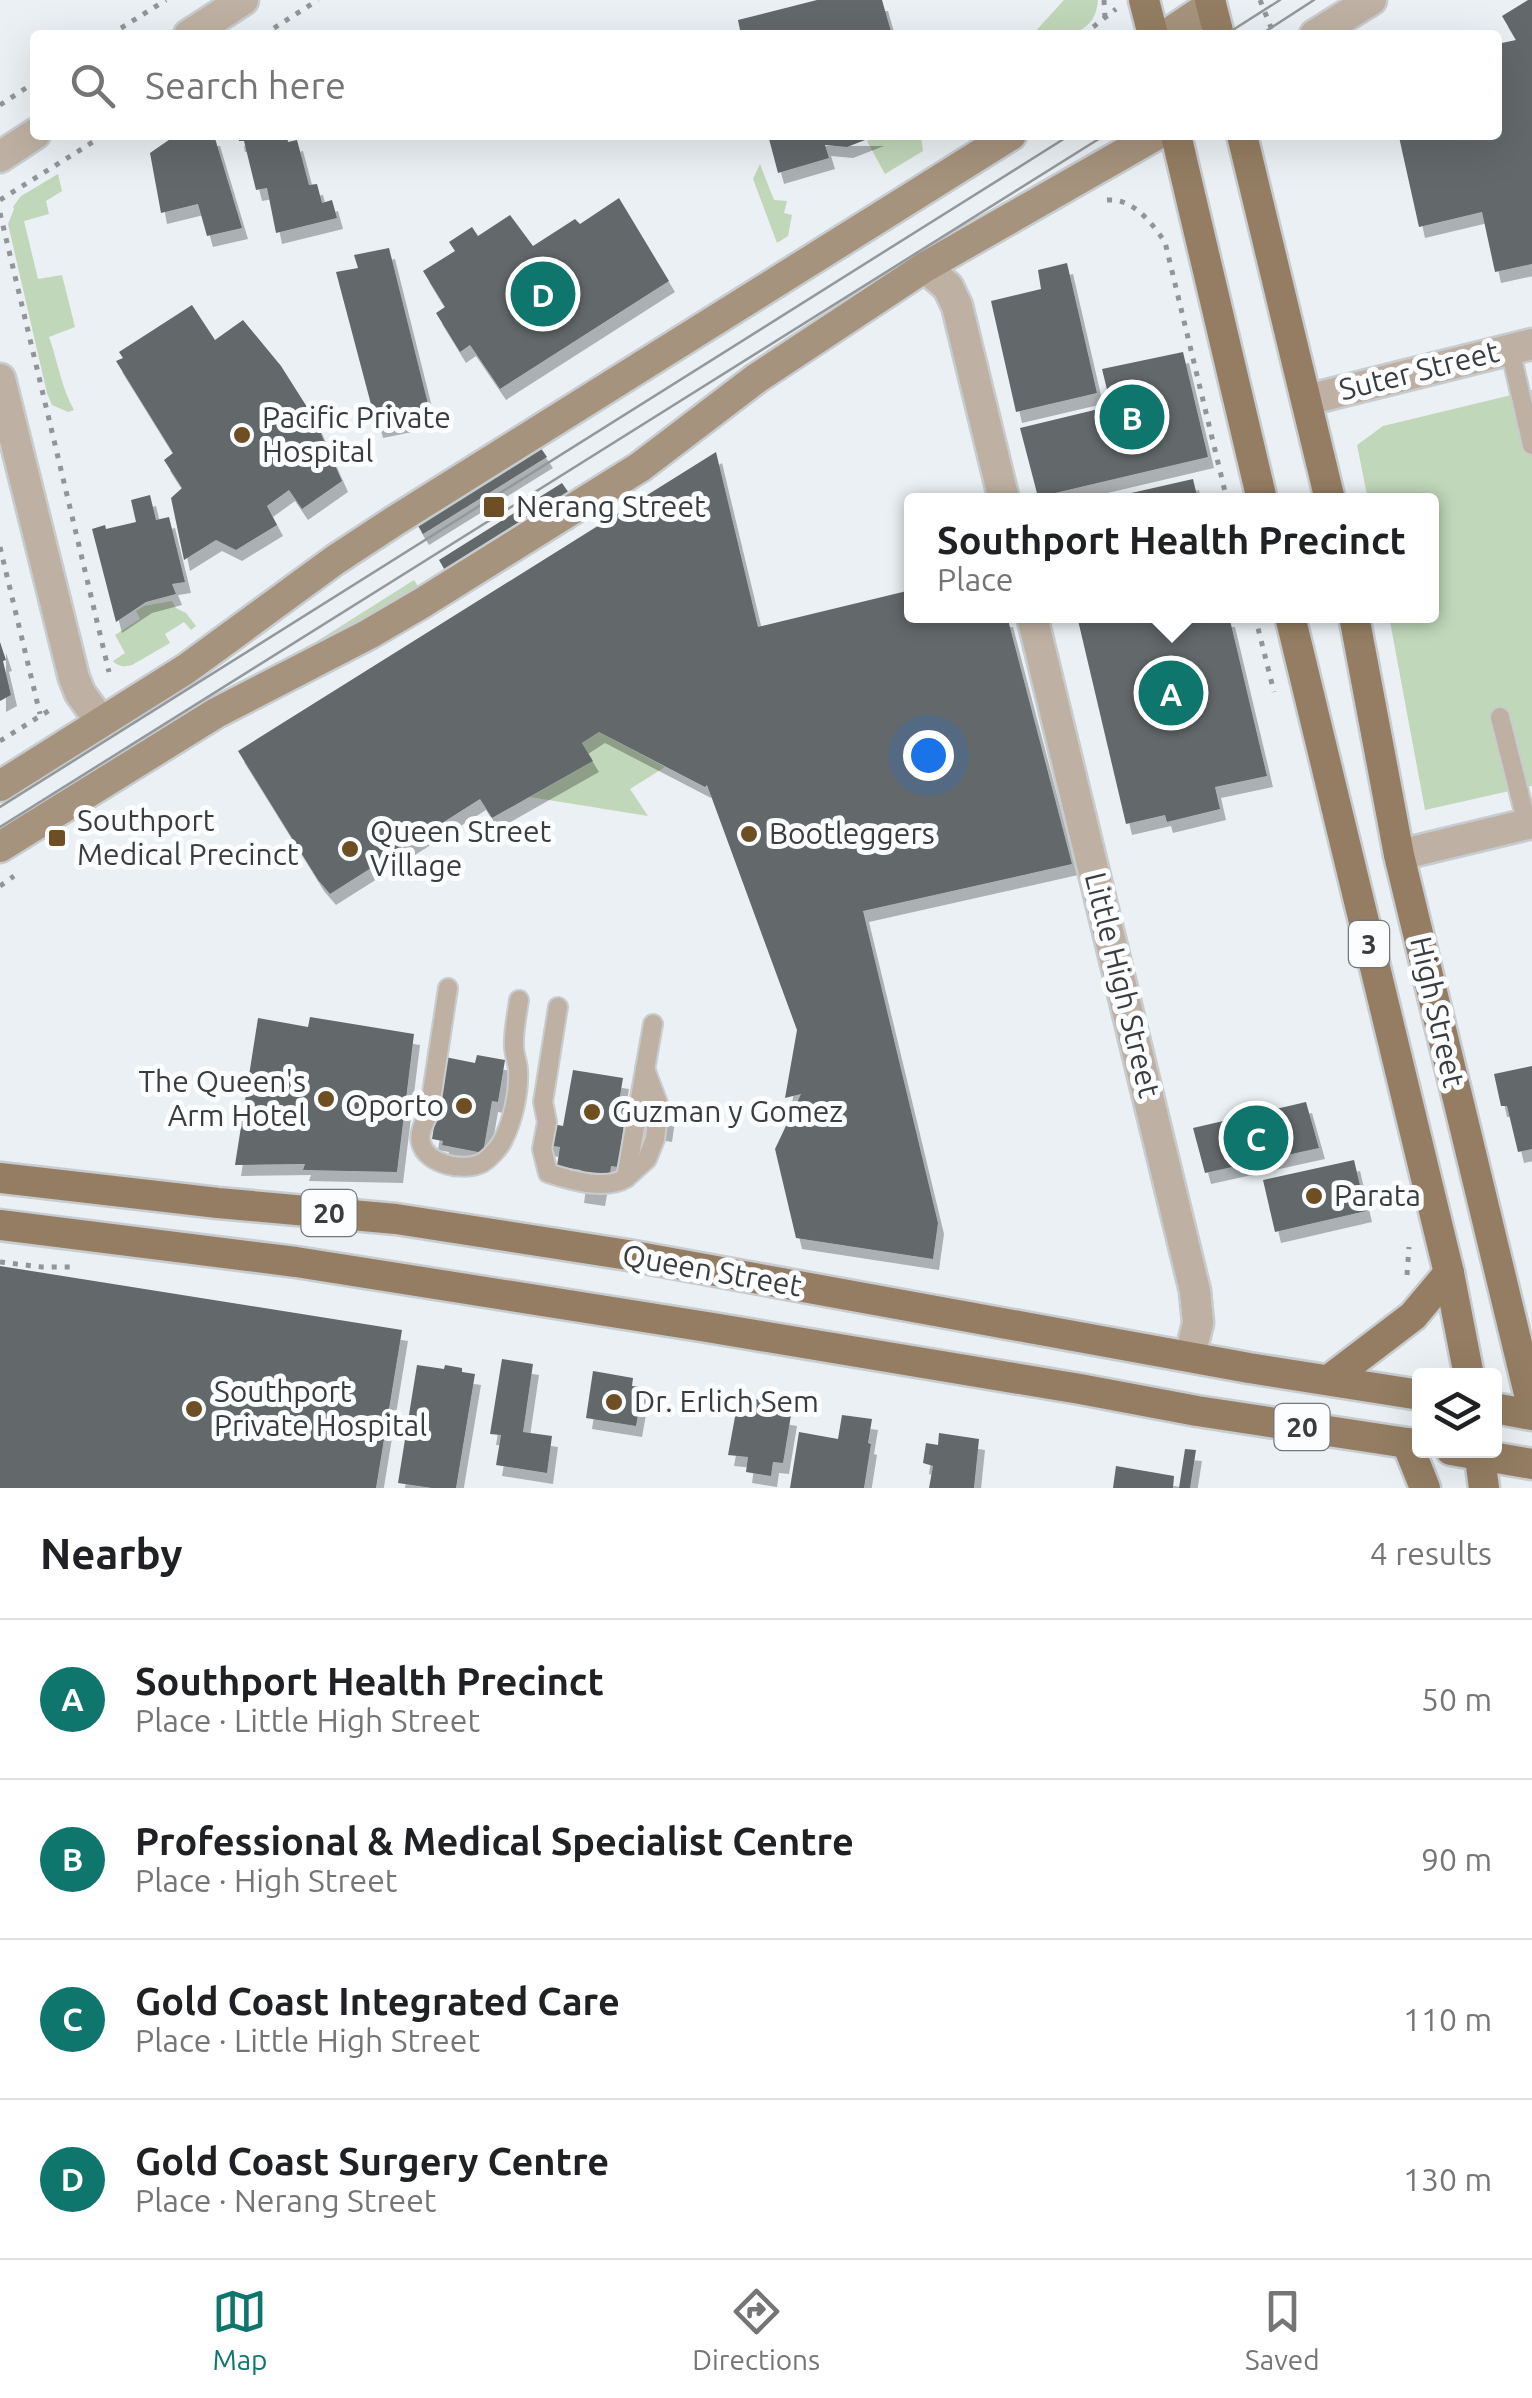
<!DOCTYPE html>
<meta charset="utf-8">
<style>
:root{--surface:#fff;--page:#f6f6f6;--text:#202124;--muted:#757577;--line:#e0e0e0;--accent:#0f766e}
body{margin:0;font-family:Ubuntu,sans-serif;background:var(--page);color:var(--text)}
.controls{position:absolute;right:30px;bottom:30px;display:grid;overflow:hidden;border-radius:10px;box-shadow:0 10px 40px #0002}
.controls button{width:90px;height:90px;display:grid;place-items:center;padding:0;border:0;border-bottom:2px solid var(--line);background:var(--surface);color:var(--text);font:50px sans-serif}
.you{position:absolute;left:928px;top:755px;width:35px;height:35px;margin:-25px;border:8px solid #fff;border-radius:50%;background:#1a73e8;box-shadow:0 0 0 15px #1a73e833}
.badge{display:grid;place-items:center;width:65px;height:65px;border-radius:50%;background:var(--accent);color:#fff;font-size:32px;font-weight:700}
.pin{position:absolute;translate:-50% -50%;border:5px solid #fff;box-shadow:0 2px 10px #0006}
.popup{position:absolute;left:904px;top:493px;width:535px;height:130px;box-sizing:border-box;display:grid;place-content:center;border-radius:10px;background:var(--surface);filter:drop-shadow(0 2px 8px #0005);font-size:32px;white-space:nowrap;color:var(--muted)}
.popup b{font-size:38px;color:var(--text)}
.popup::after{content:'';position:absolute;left:50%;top:100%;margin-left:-20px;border:20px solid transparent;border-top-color:var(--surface)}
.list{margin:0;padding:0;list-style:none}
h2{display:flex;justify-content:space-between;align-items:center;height:130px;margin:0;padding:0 40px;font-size:42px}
h2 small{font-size:32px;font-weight:400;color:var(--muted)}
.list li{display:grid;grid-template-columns:65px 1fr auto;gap:30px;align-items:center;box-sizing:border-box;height:160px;padding:0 40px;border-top:2px solid var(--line)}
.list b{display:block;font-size:38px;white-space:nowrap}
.list p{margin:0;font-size:32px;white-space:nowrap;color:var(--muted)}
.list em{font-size:32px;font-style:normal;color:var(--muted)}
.icon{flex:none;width:55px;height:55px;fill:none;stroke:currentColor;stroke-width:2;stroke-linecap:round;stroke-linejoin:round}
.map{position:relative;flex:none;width:1532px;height:1488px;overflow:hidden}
.search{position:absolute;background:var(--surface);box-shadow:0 10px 40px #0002;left:30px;right:30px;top:30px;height:110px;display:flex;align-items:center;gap:25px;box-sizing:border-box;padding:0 35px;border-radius:10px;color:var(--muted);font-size:38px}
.sheet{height:770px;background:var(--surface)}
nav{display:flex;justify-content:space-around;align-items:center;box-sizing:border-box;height:140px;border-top:2px solid var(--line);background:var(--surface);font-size:28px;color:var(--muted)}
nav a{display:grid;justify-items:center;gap:5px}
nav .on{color:var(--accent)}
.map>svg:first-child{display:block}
</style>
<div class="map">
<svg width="1532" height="1488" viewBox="0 0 1532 1488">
<defs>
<filter id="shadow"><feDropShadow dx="6" dy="11" stdDeviation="0" flood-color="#0004"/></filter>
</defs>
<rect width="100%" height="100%" fill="#ebf0f4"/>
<!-- green -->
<g fill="#c1d7b9">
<path d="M1064,0H1098C1095,39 1061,35 1032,35Z"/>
<polygon points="878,135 921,135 923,151 885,174 867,141"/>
<polygon points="760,164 774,200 787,201 784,213 792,215 788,236 777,243 753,179"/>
<path d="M58,174L62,191L46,201L49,214L24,221L38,279L62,275L75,327L49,337C58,362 61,387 74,410L68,412L52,405L47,393L8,224L14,209L13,207L21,196Z"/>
<polygon points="1532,390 1532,786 1425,810 1389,616 1431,616 1431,500 1368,500 1357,445 1383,426"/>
<polygon points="414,580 421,591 295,661 292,657"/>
<path d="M172,601L176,608L186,613L196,626L191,630L184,622L165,634L170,643L132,665C126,667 118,667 113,661L125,653L115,635L140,619L136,611L144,606Z"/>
<polygon points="599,732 665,767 630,789 648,816 530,797 593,761 582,743"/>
</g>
<!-- building -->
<g fill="#63686b" filter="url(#shadow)">
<polygon points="817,0 882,0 892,35 741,35 738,20"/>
<polygon points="1528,0 1532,0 1532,264 1495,272 1482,212 1419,227 1399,137 1406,135 1497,135 1497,44 1516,40 1502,16"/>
<polygon points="176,135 214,135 242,228 207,236 198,204 161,213 150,153"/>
<polygon points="238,135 287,135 288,142 297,140 309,185 317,184 322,203 332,200 337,218 276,233 267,188 256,190 244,141 239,141"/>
<polygon points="768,135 878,135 847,147 825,145 829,158 778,173"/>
<polygon points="619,198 669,281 500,389 470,345 460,352 436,313 445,307 423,271 455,251 449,242 472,227 478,236 510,215 533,246 575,219 580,224"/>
<polygon points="389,248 431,416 377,427 336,272 358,268 354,255"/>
<polygon points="1067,263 1097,393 1016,412 991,301 1041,289 1038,270"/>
<polygon points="192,305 215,340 243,320 281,366 314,418 342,481 302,509 289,490 267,506 277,525 236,550 216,540 184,560 171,498 182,488 164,460 173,453 116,361 123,358 119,352"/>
<polygon points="1183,352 1208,457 1038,497 1020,428 1111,406 1102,369"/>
<polygon points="538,444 547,457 423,534 415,521"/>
<polygon points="716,452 758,627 911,590 911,616 1007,616 1072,864 863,911 938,1223 933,1259 796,1238 775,1149 801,1094 785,1098 797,1030 707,785 705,787 599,732 582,743 593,761 492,818 480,799 330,894 318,880 238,751"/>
<polygon points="1193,479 1198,500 1105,500 1105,499"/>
<polygon points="562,483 571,496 447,574 439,560"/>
<polygon points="150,495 156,520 169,517 185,582 172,584 176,594 146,602 116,622 92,529 105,525 106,529 136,522 131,500"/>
<polygon points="1077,616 1229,616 1267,776 1215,787 1220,809 1167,822 1165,815 1126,824"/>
<polygon points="0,642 6,660 3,661 11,695 0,701"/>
<polygon points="310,1017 414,1034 397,1172 303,1170 305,1164 235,1165 258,1018 308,1027"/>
<polygon points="477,1055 505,1060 498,1102 492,1101 483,1153 442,1145 443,1141 432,1139 445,1057 475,1063"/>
<polygon points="1532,1066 1532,1149 1518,1152 1507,1106 1501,1106 1494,1074"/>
<polygon points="573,1070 623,1078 619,1102 669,1110 666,1131 624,1124 618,1167 611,1166 610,1174 603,1173 599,1195 578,1192 581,1170 557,1166 560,1147 533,1143 537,1121 563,1126"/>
<polygon points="1306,1102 1319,1148 1205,1173 1193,1128"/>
<polygon points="1354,1160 1366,1211 1275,1232 1263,1180"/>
<polygon points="0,1266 402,1330 376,1488 0,1488"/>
<polygon points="502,1359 533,1364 523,1432 552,1436 547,1473 496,1465 501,1435 490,1434"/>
<polygon points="417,1365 444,1369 445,1365 462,1368 462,1372 475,1374 456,1488 432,1488 398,1483"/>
<polygon points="593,1371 633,1378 632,1386 643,1387 636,1426 586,1418"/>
<polygon points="755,1399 781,1403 779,1413 791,1415 783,1463 773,1462 771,1476 746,1472 748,1457 728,1455 737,1406 753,1408"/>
<polygon points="842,1415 872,1419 868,1443 871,1444 864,1488 790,1488 799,1432 838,1439"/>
<polygon points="939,1433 979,1439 974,1488 929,1488 933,1466 923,1463 926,1443 938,1445"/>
<polygon points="1185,1449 1196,1450 1190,1488 1179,1488"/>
<polygon points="1116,1466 1174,1476 1173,1488 1113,1488"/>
</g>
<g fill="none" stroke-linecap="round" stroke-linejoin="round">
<defs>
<g id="lane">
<polyline points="1510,349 1532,445"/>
<polyline points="1500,717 1527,824"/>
<path d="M448,988L429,1113C425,1121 418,1133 421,1143C427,1165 464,1172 482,1163C490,1158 499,1148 503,1140C513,1120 519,1093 518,1071C518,1063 514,1055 514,1047C513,1032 517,1015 519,1000"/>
<path d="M558,1007L543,1102L547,1122L542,1149L548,1173C569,1180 606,1191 626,1178L653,1024"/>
<polyline points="626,1178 647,1159 655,1139 659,1106 645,1069"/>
</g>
<g id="street">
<polyline points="189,35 243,0"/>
<polyline points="1315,35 1371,0"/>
<polyline points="0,157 35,134"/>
<polyline points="925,267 948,287 957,306 1004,500"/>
<polyline points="0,379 74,678 80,693 101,722"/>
<polyline points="1307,400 1532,344"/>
<polyline points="1032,616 1195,1291 1198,1323 1190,1356"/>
<polyline points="1399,855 1532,823"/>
</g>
<g id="secondary">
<polyline points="1166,35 1211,5"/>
<polyline points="0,786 186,669 335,560 396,520 1011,135"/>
<polyline points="0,847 216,713 369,634 422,603 640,467 757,378 925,267 1156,135"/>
</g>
<g id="primary">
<polyline points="1144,0 1153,35"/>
<polyline points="1210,0 1219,35"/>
<polyline points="1176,135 1262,500"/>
<polyline points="1242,135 1330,500"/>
<polyline points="1290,616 1449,1273 1469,1376"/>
<polyline points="1354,616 1399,855 1532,1406"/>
<polyline points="0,1178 218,1203 396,1219 628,1255 1249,1368 1420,1395"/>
<polyline points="0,1225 296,1262 707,1327 1080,1389 1197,1411 1420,1445"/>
<polyline points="1329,1380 1413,1316 1449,1273"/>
<polyline points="1494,1408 1532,1415"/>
<polyline points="1407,1443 1425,1488"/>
<polyline points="1451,1450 1532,1464"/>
<polyline points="1479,1450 1484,1488"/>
</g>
</defs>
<!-- lane casing -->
<use href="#lane" stroke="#c8cccf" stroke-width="22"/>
<!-- street casing -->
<use href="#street" stroke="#c8cccf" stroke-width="35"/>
<!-- secondary casing -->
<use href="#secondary" stroke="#c8cccf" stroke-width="35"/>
<!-- primary casing -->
<use href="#primary" stroke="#c8cccf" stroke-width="35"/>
<!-- path -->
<g stroke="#929597" stroke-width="5" stroke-dasharray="5 8" stroke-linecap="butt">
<polyline points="1104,0 1105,18"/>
<polyline points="1260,0 1274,35"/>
<polyline points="110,35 166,0"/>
<polyline points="263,35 318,0"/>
<polyline points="1083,35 1116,9"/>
<polyline points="0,105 35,82"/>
<polyline points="0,200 104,135"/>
<path d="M1107,200C1133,198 1151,222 1165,242L1227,500"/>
<polyline points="0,213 109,672"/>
<polyline points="0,547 40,714"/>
<polyline points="1255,616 1274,692"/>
<polyline points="0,741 53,708"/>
<polyline points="0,886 14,876"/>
<polyline points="0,1262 42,1267 72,1267"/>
<polyline points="1407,1275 1409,1247"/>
</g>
<!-- lane -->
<use href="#lane" stroke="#beb1a3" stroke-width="18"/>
<!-- street -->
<use href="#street" stroke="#beb1a3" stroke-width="30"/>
<!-- secondary -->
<use href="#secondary" stroke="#a6937d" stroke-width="30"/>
<!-- primary -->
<use href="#primary" stroke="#947d62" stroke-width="30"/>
<!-- tram -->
<g stroke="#95989b" stroke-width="2.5">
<polyline points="1225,35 1280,0"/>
<polyline points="1260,35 1314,0"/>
<polyline points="0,807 1070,135"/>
<polyline points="0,827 1105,135"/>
</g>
</g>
<!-- markers -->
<g fill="#6d4f23" stroke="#fbfdff" stroke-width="4">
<circle cx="242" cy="435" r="10"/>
<rect x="482" y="495" width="24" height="24" rx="5"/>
<circle cx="749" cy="834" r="10"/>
<rect x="47" y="828" width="20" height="20" rx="5"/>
<circle cx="350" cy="849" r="10"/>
<circle cx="326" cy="1099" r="10"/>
<circle cx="464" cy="1106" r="10"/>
<circle cx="592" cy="1112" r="10"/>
<circle cx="1314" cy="1196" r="10"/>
<circle cx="614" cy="1402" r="10"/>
<circle cx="194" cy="1409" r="10"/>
</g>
<g text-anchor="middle" stroke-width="10" stroke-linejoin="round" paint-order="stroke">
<!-- shield labels -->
<g fill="#fbfdff" stroke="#747677" stroke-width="2.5">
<rect x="1349" y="921" width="40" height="46" rx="8"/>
<rect x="301.5" y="1190" width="55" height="46" rx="8"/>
<rect x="1274.5" y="1404" width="55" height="46" rx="8"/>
</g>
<g font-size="28" font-weight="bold" fill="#3a3c3d">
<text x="1369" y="954">3</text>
<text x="329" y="1223">20</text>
<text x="1302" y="1437">20</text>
</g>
<!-- street labels -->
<g font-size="30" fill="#3a3c3d" stroke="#fbfdff">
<text transform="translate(1419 371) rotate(-14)" y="10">Suter Street</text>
<text transform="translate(1122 985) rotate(76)" y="10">Little High Street</text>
<text transform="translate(1437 1012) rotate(77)" y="10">High Street</text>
<text transform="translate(712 1271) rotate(10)" y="10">Queen Street</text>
</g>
<!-- poi labels -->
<g font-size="30" fill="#3a3c3d" stroke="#fbfdff" text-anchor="start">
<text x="262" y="428">Pacific Private<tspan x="262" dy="34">Hospital</tspan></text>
<text x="516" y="517">Nerang Street</text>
<text x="77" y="831">Southport<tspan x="77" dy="34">Medical Precinct</tspan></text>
<text x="370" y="842">Queen Street<tspan x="370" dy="34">Village</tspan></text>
<text x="769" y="844">Bootleggers</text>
<text x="306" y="1092" text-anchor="end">The Queen's<tspan x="306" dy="34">Arm Hotel</tspan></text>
<text x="444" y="1116" text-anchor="end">Oporto</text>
<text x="612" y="1122">Guzman y Gomez</text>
<text x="1334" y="1206">Parata</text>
<text x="214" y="1402">Southport<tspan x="214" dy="34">Private Hospital</tspan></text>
<text x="634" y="1412">Dr. Erlich Sem</text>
</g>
</g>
</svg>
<div class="controls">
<button><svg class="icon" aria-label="layers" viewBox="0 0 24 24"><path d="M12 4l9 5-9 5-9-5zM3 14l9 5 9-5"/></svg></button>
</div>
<div class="you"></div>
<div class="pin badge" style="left:1171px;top:693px">A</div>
<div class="popup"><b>Southport Health Precinct</b>Place</div>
<div class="pin badge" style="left:1132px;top:417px">B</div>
<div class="pin badge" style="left:1256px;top:1138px">C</div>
<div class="pin badge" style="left:543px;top:294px">D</div>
<div class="search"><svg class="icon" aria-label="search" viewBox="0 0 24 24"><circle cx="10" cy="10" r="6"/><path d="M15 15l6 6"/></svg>Search here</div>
</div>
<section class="sheet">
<h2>Nearby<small>4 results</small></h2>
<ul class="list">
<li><span class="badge">A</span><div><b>Southport Health Precinct</b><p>Place · Little High Street</p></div><em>50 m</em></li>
<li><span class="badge">B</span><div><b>Professional &amp; Medical Specialist Centre</b><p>Place · High Street</p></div><em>90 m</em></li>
<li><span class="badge">C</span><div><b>Gold Coast Integrated Care</b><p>Place · Little High Street</p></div><em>110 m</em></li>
<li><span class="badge">D</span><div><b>Gold Coast Surgery Centre</b><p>Place · Nerang Street</p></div><em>130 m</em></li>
</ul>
</section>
<nav>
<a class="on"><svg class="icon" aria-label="map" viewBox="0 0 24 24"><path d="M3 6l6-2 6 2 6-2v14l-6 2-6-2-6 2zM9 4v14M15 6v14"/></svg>Map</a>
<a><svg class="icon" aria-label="directions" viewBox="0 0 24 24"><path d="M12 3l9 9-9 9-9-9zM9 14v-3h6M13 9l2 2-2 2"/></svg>Directions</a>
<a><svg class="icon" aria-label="saved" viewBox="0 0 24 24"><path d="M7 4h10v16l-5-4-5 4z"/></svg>Saved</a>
</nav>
